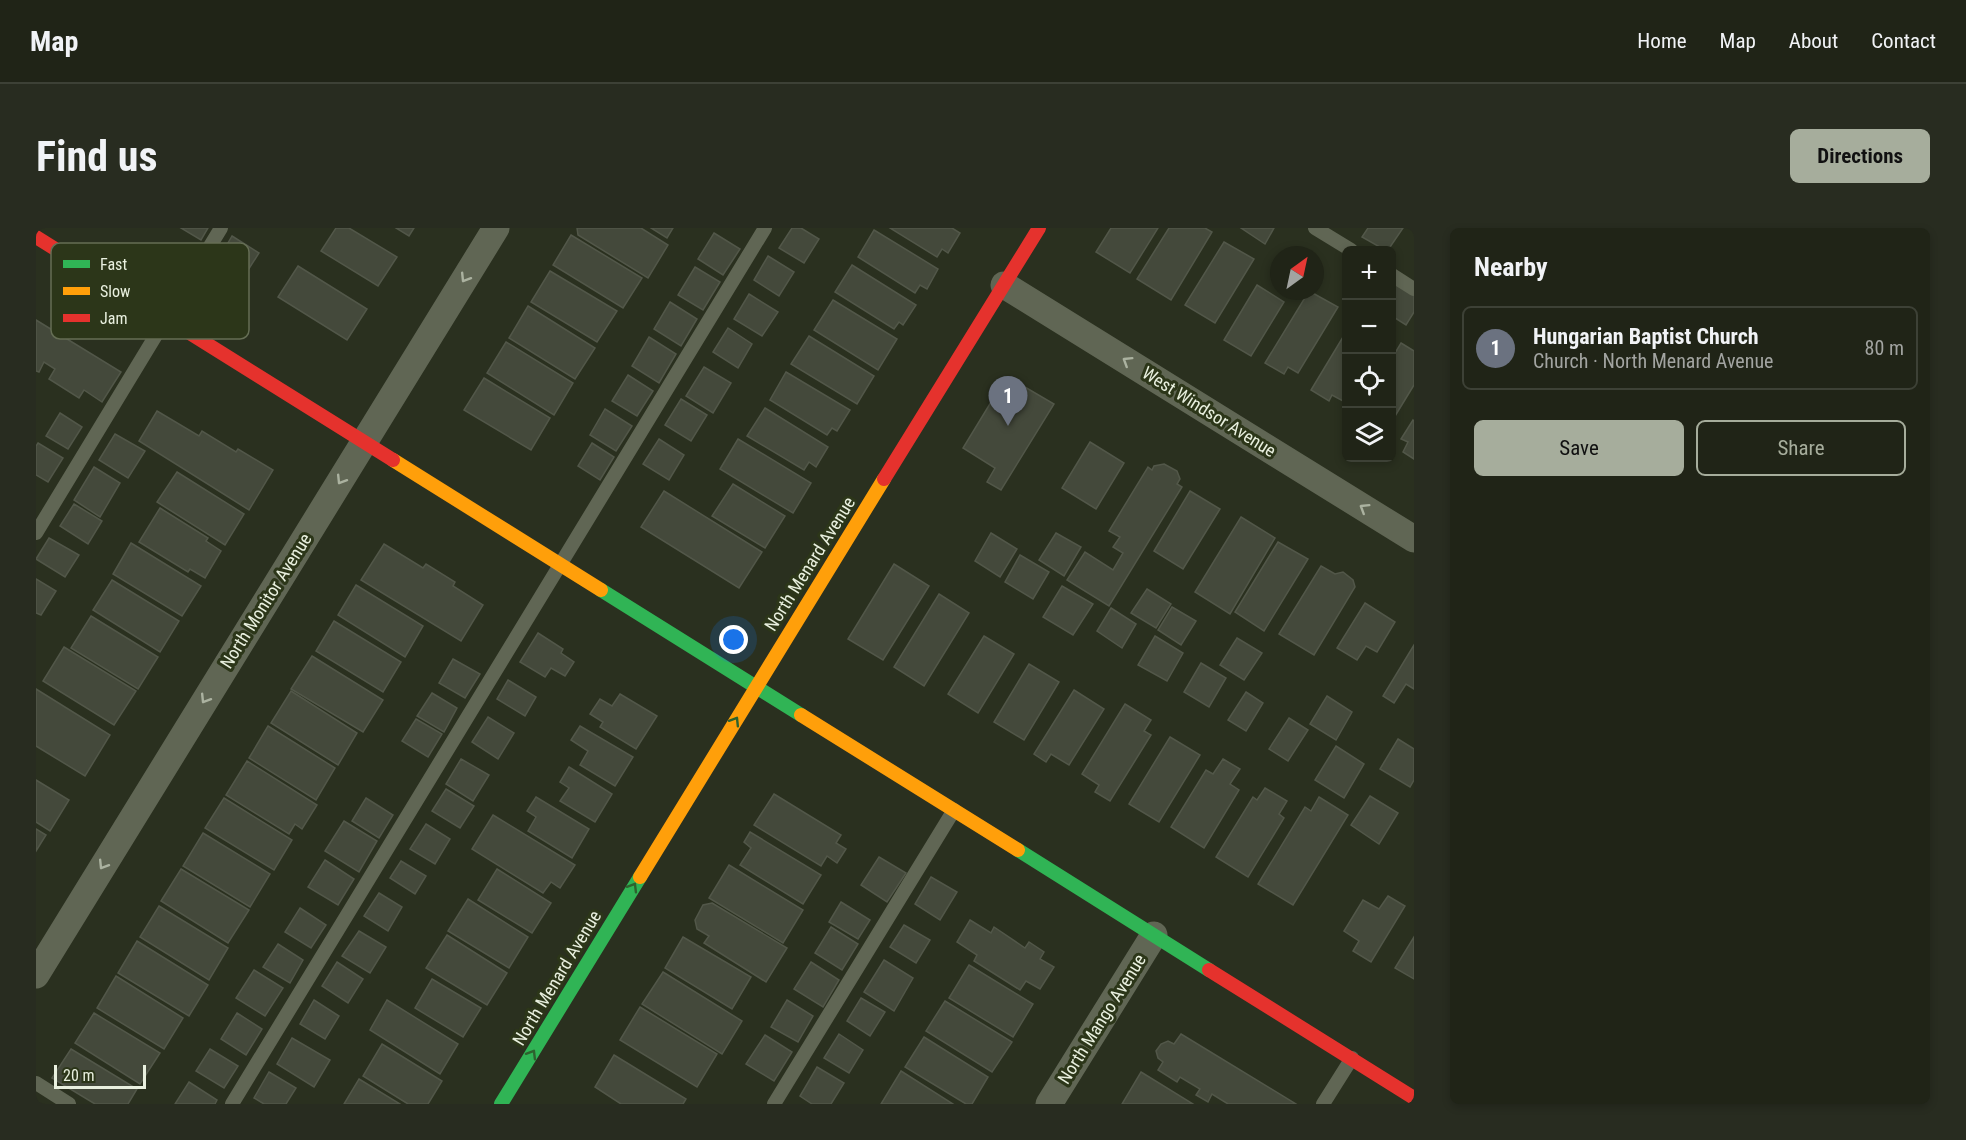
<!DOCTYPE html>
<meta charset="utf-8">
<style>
:root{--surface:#202417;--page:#282c20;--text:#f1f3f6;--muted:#a2a4a1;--line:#3d4136;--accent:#a6ad9c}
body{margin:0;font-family:"Roboto Condensed",sans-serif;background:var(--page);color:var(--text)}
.controls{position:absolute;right:18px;top:18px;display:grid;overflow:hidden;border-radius:9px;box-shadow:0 3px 9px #0003}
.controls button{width:54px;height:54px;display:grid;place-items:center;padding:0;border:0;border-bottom:2px solid var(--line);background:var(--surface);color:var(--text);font:30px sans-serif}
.compass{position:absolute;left:1234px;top:18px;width:54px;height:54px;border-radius:50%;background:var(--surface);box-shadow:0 3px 9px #0003;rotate:33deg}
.scale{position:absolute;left:18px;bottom:15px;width:92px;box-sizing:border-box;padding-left:6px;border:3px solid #e9f0df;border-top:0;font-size:16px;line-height:21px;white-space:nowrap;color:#e9f0df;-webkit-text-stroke:4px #2c3619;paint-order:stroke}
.you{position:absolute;left:698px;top:412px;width:21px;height:21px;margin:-15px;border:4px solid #fff;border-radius:50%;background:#1a73e8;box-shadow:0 0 0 9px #1a73e833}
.badge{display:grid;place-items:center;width:39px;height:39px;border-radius:50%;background:var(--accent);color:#fff;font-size:20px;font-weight:700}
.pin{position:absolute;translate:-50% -50px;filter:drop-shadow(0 2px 3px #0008)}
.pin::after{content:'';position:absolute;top:32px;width:21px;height:18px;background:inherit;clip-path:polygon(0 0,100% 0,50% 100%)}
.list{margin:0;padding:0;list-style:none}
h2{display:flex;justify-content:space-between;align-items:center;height:78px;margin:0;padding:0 24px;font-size:26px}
h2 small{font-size:20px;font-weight:400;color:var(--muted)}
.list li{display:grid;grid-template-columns:39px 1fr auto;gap:18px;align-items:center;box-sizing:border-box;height:84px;margin:0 12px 12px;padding:0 12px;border:2px solid var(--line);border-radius:9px}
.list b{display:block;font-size:22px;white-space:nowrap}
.list p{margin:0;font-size:20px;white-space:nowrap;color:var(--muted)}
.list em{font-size:20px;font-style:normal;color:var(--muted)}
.actions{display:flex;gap:12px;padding:18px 24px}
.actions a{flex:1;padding:14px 0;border:2px solid var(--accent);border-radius:9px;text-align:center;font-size:21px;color:var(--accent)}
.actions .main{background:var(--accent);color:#111}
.icon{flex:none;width:33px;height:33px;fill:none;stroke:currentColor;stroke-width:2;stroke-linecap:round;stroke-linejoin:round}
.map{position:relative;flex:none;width:1378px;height:876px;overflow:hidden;border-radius:9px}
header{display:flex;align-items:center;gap:36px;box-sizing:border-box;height:84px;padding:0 30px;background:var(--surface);border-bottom:2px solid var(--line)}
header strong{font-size:28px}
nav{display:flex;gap:33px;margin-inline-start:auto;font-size:21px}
.intro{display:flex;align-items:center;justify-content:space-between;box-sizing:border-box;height:144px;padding:0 36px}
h1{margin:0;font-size:42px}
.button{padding:15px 27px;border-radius:9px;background:var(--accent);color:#111;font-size:21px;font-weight:700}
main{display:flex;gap:36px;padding:0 36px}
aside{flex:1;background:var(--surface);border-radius:9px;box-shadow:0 3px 9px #0003}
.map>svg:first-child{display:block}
</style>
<header>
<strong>Map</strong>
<nav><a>Home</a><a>Map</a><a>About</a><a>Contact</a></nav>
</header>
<div class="intro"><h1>Find us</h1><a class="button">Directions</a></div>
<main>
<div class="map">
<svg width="1378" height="876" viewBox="0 0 1378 876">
<rect width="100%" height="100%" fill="#2a301f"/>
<!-- building -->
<g fill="#44493b" stroke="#525749" stroke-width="1.5">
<polygon points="145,0 172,0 165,12"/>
<polygon points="300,0 313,0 361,29 342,58 285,23"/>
<polygon points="360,0 378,0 373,8"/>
<polygon points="541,0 605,0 632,17 612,50 542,7"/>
<polygon points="615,0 637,0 631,10"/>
<polygon points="756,0 765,0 783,11 768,35 743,20"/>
<polygon points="854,0 916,0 924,5 912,25 906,21 901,29"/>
<polygon points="1075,0 1122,0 1094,45 1060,24"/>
<polygon points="1133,0 1169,0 1176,4 1135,72 1101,51"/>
<polygon points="1205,0 1238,0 1229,16"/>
<polygon points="1332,0 1367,0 1352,22 1349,22 1326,9"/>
<polygon points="838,2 902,41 891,61 884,57 879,65 822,29"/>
<polygon points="678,5 704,21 687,47 662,31"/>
<polygon points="535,7 606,50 587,80 517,37"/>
<polygon points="196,8 223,25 207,50 181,34"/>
<polygon points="1188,14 1218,31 1179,95 1149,77"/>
<polygon points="732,28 758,44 743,68 718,52"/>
<polygon points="816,37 880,77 867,97 863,94 858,101 799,64"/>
<polygon points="262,38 331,81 311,112 242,69"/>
<polygon points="659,39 684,54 667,82 642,67"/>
<polygon points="514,43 581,83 561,114 495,74"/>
<polygon points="1221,57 1248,74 1215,128 1188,112"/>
<polygon points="1360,57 1378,67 1378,84 1370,97 1356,88 1356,65"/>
<polygon points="1273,63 1302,79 1262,145 1252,139 1248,146 1229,135"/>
<polygon points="713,66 742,84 726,108 698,91"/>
<polygon points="797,72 861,111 842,142 778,102"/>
<polygon points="634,74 661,91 645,118 618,101"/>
<polygon points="492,78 559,120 539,151 473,110"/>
<polygon points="0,92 85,144 66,174 48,162 43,170 13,151 19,141 8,134 3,144 0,143"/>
<polygon points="692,100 716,116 702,140 677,124"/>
<polygon points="1310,104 1310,167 1307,173 1296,167 1293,173 1275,162"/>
<polygon points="773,108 838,148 821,176 755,136"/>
<polygon points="613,109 640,126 623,155 596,138"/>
<polygon points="470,114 537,155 518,187 451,145"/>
<polygon points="1365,115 1378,123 1378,157 1356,193 1356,130"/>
<polygon points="668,139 695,155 677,185 650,168"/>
<polygon points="750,144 814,182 801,203 796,200 791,207 734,172"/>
<polygon points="592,147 617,163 601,188 576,173"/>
<polygon points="448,150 514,190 495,222 428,182"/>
<polygon points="982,155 1018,176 965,262 951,254 959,240 927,220 966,156 977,162"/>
<polygon points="645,171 671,187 655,213 629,197"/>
<polygon points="729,180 792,219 780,239 773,234 768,242 711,208"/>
<polygon points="569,181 596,198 580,223 554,207"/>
<polygon points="121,183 163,208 166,203 200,224 202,221 237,242 213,282 103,213"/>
<polygon points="24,185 46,199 32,221 10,208"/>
<polygon points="1377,192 1378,193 1378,231 1367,224 1372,214 1365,211"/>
<polygon points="79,206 109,223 92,250 63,232"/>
<polygon points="623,211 648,227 633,252 607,236"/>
<polygon points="702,211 775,255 757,285 684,241"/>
<polygon points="1054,214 1088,235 1060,281 1026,260"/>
<polygon points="2,215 27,230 12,254 0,247 0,218"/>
<polygon points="556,215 578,229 564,252 542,238"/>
<polygon points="1128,236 1141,243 1144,251 1141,256 1146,259 1073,378 1031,352 1049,324 1077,342 1087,325 1077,319 1084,309 1073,303 1112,239 1116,242 1118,238"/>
<polygon points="58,239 84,255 64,289 38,272"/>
<polygon points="141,244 208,286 189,317 121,274"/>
<polygon points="697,256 749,288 729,320 676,288"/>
<polygon points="628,263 726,324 703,360 605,299"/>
<polygon points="1154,263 1184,281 1147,341 1118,323"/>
<polygon points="38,276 66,293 52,316 24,298"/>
<polygon points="124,280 172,310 170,313 185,323 169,350 154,341 152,344 103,314"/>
<polygon points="1205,289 1239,310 1194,386 1159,364"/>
<polygon points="955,305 981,321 964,349 939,333"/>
<polygon points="1020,305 1045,319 1028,348 1003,332"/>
<polygon points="13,310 43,327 29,349 0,331"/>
<polygon points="1242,314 1272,331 1228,403 1199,384"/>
<polygon points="95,315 165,358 146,388 77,346"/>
<polygon points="348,316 387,340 390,336 419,354 417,358 447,377 425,413 325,352"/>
<polygon points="984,327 1013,344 997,371 969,354"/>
<polygon points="858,336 893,358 847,432 812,411"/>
<polygon points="1285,338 1299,346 1307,344 1317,352 1319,359 1278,427 1243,406"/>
<polygon points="0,351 20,363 5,387 0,385"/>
<polygon points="76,352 143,393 124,424 57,382"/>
<polygon points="320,357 387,398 369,429 302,387"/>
<polygon points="1026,358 1057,376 1037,407 1007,389"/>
<polygon points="1111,361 1135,376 1120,400 1095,385"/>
<polygon points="903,366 933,385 888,458 858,439"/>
<polygon points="1329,375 1359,394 1341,424 1330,418 1321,432 1301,420"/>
<polygon points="1136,379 1160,393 1145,417 1122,402"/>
<polygon points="1075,380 1100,396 1086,420 1061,403"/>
<polygon points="55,388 122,429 102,461 35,420"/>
<polygon points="298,393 365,434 347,464 280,423"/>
<polygon points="502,405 527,421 525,425 538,434 529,448 515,440 509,449 484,434"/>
<polygon points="948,408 978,426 942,485 912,466"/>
<polygon points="1119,408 1147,425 1131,453 1102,437"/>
<polygon points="1201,410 1226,425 1208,452 1184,437"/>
<polygon points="1378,417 1378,461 1370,456 1358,475 1347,468"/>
<polygon points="28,419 100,463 78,497 7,453"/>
<polygon points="276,428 347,472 327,504 255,461"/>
<polygon points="417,431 444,446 429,470 403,455"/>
<polygon points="1165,435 1190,450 1173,479 1148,464"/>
<polygon points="993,436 1023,454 988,512 958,494"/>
<polygon points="472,452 500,469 489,488 461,471"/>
<polygon points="0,461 74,507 49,548 0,518"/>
<polygon points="1038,462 1068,481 1033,537 1015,526 1010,534 998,526"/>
<polygon points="255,463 321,505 302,537 235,495"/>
<polygon points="1210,464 1227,475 1210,503 1192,492"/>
<polygon points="396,465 421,480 408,504 381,488"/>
<polygon points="584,466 621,488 600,521 564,499 567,494 554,486 564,471 576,478"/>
<polygon points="1291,468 1316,484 1300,512 1274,496"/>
<polygon points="1089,476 1115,492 1108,503 1115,507 1074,573 1059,564 1063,557 1046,546"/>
<polygon points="452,489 478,505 462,531 436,514"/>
<polygon points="1253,490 1272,502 1252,533 1233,521"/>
<polygon points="380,491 406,506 392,529 366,513"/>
<polygon points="232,498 299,540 280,572 213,530"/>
<polygon points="544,498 597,529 579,558 544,537 552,523 535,512"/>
<polygon points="1134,509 1164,527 1123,594 1093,576"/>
<polygon points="1362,511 1378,521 1378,552 1374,559 1344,541"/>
<polygon points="1300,518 1328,536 1308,570 1279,552"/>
<polygon points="425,531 453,547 437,573 410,556"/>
<polygon points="1187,531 1204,541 1194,556 1203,562 1168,620 1135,599 1170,542 1177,546"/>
<polygon points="211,533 281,577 266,601 259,596 253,606 190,567"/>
<polygon points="533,539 576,566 559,594 524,573 533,560 524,554"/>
<polygon points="0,552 33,572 14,603 0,594"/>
<polygon points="1229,560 1251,573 1243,586 1248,590 1212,649 1180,629 1217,569 1221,572"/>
<polygon points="410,561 438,578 424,600 396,583"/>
<polygon points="738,566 805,607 800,615 810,621 801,635 791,628 785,638 718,597"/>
<polygon points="1334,568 1362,585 1343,616 1315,597"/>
<polygon points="500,569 553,601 536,630 492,603 500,589 491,583"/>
<polygon points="1283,569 1312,587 1257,677 1222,656 1269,579 1275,583"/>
<polygon points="188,570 256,612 238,642 169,600"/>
<polygon points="330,570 357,587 343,610 316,593"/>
<polygon points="457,587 539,637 524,660 515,654 507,665 436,621"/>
<polygon points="308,593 341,613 323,644 289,623"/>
<polygon points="390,596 414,611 399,636 374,621"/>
<polygon points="0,601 10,607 0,623"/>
<polygon points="714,604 785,647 767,676 704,637 715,620 708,614"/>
<polygon points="167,605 234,646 214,679 147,638"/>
<polygon points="843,629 870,645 851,674 825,657"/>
<polygon points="289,632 318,651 302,677 272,659"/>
<polygon points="365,633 390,648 379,666 354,650"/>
<polygon points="693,637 767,682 747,715 673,670"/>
<polygon points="145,641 213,682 192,715 125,673"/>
<polygon points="461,641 515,675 496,705 442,672"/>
<polygon points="895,649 921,664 904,692 879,676"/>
<polygon points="343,665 366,679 352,703 328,688"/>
<polygon points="1352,668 1369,678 1335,734 1317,723 1323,713 1308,703 1327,672 1343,681"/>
<polygon points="432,671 492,709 473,740 412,703"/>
<polygon points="805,674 834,692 822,711 793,694"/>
<polygon points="676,675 751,720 730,754 668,715 673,708 661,701 659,692 667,677"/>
<polygon points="123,678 192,720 173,752 104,709"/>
<polygon points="264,680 290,697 275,720 249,704"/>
<polygon points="934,692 955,705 958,699 989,720 993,714 1008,724 1004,731 1018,739 1004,761 990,753 984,762 938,733 941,727 921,714"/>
<polygon points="868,697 894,712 880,735 854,719"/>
<polygon points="795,699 822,716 806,742 779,725"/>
<polygon points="323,703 350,719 334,745 306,728"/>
<polygon points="411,707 471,745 451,777 390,740"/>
<polygon points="647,709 715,749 696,781 629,740"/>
<polygon points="1378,709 1378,751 1359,740"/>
<polygon points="101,713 172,757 153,788 82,745"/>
<polygon points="242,716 267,732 254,755 227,739"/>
<polygon points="848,732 877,750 858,783 828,764"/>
<polygon points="301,734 327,751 312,775 286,758"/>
<polygon points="775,734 803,752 787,779 758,761"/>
<polygon points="933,737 997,776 977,809 913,770"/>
<polygon points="218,742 247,760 229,788 200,770"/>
<polygon points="627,744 706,793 686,826 606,776"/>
<polygon points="80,748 147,790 128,821 61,780"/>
<polygon points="396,751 445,780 427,809 379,780"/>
<polygon points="825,770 849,784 834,808 811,793"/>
<polygon points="278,772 303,788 289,811 264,796"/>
<polygon points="351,772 422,816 404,846 334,802"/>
<polygon points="751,772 777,788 762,814 735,799"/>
<polygon points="909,773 976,814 956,844 890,803"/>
<polygon points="604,779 681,826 661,859 584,812"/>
<polygon points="58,785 124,825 104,856 39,815"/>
<polygon points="201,785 226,801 210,827 185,811"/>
<polygon points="803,806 827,822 813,845 788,830"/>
<polygon points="1145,806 1260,876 1192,876 1176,866 1172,874 1160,867 1164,861 1144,849 1141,854 1122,842 1127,834 1122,830 1120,823 1125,816 1132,813 1138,816"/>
<polygon points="729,807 756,824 738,853 710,836"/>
<polygon points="888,809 952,849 936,876 930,876 869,839"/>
<polygon points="256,810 294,832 278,859 241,836"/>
<polygon points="346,816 406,853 392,876 372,876 327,848"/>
<polygon points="35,821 101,861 92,876 59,876 16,850"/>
<polygon points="174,821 202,838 188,860 160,843"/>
<polygon points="578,827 650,871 647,876 585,876 559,859"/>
<polygon points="781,839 808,855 795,876 776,876 764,868"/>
<polygon points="865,843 917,876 845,876"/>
<polygon points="233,844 260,860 250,876 228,876 218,870"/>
<polygon points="1105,844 1157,876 1086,876"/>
<polygon points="323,851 364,876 308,876"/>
<polygon points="153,854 181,872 179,876 139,876"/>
</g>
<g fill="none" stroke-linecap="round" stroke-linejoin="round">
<!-- lane -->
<g stroke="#606654" stroke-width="14">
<polyline points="1279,0 1315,22"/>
<polyline points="1356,47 1378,61"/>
<polyline points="0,305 185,0"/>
<polyline points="0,855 33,876"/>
<polyline points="196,876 729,0"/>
<polyline points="738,876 918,582"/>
<polyline points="1287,876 1316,830"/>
</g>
<!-- street -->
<g stroke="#606654" stroke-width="27">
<polyline points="968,57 1378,311"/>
<polyline points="0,747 460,0"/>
<polyline points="1013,876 1118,707"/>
</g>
<!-- fast -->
<g stroke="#30b455" stroke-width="14">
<polyline points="565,362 765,487"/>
<polyline points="982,622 1173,742"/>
<polyline points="465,876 604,649"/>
</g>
<!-- slow -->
<g stroke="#ff9f0a" stroke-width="14">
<polyline points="357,232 565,362"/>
<polyline points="765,487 982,622"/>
<polyline points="604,649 848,251"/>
</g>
<!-- jam -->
<g stroke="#e5322d" stroke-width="14">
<polyline points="0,9 357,232"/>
<polyline points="848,251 1003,0"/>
<polyline points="1173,742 1378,870"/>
</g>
</g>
<!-- one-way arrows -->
<defs><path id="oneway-chevron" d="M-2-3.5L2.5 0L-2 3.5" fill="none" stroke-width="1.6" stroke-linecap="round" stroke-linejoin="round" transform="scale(1.5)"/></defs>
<g stroke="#abb2a0">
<use href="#oneway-chevron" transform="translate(429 50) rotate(122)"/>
<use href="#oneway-chevron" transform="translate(1091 133) rotate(-148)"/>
<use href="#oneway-chevron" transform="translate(305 252) rotate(122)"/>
<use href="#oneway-chevron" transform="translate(1328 280) rotate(-148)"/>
<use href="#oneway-chevron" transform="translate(169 471) rotate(122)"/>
<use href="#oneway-chevron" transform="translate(67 637) rotate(122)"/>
</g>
<g stroke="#2d622e">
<use href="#oneway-chevron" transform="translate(699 493) rotate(-58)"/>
<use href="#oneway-chevron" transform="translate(597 659) rotate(-59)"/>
<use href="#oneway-chevron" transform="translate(496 826) rotate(-59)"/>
</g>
<g text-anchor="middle" stroke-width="6" stroke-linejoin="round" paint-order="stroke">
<!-- street labels -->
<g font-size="18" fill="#e9f0df" stroke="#2c3619">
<text transform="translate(1173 184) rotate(32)" y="6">West Windsor Avenue</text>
<text transform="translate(774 336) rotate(-58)" y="6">North Menard Avenue</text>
<text transform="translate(230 373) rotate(-58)" y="6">North Monitor Avenue</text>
<text transform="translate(521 750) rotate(-59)" y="6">North Menard Avenue</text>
<text transform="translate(1066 791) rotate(-58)" y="6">North Mango Avenue</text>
</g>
</g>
<!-- legend -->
<rect x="15" y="15" width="198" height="96" rx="9" fill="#2c3619" stroke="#656e54" stroke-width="1.5"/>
<rect x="27" y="32" width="27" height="8" fill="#30b455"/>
<rect x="27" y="59" width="27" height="8" fill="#ff9f0a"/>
<rect x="27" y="86" width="27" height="8" fill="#e5322d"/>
<g font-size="16" fill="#e9f0df">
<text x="64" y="42">Fast</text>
<text x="64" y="69">Slow</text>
<text x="64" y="96">Jam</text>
</g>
</svg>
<div class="controls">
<button>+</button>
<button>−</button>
<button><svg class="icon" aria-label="locate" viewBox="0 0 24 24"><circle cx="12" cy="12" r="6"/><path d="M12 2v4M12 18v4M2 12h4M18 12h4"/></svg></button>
<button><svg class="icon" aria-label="layers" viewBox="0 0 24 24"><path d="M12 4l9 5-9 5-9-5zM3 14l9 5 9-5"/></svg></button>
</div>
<svg class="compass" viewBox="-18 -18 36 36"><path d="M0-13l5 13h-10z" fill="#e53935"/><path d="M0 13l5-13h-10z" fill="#a2a4a1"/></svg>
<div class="scale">20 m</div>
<div class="you"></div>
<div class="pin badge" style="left:972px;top:198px;background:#6b7280">1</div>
</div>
<aside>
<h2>Nearby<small></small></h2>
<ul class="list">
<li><span class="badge" style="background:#6b7280">1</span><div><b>Hungarian Baptist Church</b><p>Church · North Menard Avenue</p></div><em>80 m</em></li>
</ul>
<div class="actions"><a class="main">Save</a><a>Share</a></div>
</aside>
</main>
